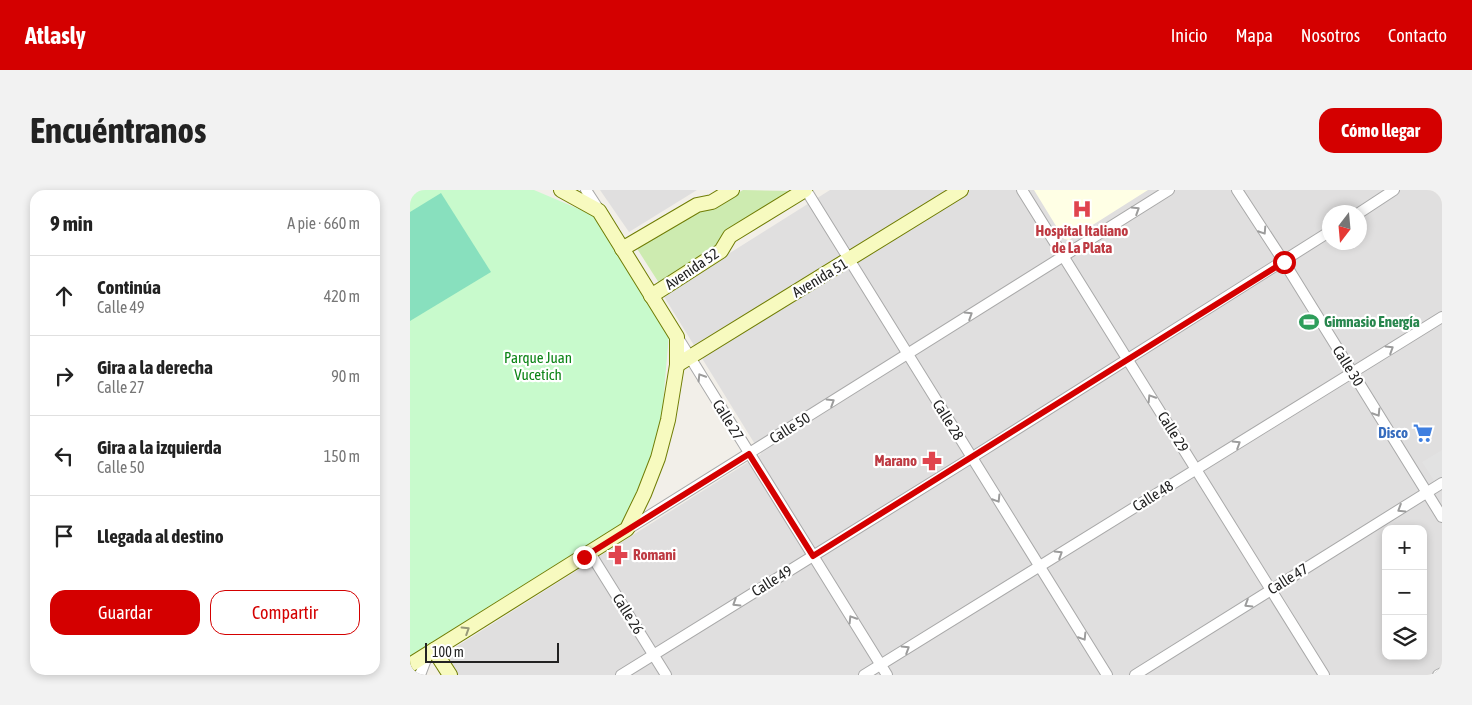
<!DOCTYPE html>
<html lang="es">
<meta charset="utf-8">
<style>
:root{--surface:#fff;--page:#f2f2f2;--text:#222;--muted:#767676;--line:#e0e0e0;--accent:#d40000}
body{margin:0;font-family:"Asap Condensed",sans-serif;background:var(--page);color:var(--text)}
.controls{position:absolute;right:15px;bottom:15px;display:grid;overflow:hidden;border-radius:10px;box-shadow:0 2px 8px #0003}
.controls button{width:45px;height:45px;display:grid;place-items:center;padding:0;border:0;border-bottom:1px solid var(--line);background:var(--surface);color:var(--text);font:25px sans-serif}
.compass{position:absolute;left:912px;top:15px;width:45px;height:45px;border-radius:50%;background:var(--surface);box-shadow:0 2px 8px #0003;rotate:196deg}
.scale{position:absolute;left:15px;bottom:12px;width:134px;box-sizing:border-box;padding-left:5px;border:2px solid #222;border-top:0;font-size:14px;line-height:18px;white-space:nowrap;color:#222;-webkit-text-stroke:4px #fff;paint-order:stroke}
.stop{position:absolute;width:15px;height:15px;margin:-11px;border:4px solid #d40000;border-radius:50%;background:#fff}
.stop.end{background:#d40000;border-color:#fff;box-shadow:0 1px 5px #0008}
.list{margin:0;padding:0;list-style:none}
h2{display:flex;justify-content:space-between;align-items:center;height:65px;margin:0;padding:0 20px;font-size:21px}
h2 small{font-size:16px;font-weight:400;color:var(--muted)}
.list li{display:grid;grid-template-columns:32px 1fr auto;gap:15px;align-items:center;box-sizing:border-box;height:80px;padding:0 20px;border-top:1px solid var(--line)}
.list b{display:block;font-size:19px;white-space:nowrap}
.list p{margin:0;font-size:16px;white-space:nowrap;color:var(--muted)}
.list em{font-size:16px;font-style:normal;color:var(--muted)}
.actions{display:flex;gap:10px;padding:15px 20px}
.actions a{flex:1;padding:11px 0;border:1px solid var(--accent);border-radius:15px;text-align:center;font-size:18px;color:var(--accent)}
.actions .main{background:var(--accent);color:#fff}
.icon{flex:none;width:28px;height:28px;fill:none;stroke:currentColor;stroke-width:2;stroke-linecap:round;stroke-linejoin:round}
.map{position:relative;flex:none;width:1032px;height:485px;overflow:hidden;border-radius:15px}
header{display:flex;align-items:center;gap:30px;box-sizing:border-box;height:70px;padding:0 25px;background:var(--accent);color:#fff}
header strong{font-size:24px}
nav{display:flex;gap:28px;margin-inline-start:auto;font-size:18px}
.intro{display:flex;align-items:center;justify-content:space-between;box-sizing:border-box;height:120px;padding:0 30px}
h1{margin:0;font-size:35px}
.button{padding:12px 22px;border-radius:15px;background:var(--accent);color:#fff;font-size:18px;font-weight:700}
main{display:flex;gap:30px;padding:0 30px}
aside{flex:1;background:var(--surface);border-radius:15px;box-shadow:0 2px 8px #0003}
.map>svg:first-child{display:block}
</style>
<header>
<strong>Atlasly</strong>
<nav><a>Inicio</a><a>Mapa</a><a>Nosotros</a><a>Contacto</a></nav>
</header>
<div class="intro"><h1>Encuéntranos</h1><a class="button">Cómo llegar</a></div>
<main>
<aside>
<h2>9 min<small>A pie · 660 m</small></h2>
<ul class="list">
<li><svg class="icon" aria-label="ahead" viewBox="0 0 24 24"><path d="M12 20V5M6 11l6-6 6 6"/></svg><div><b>Continúa</b><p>Calle 49</p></div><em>420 m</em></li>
<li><svg class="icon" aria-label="right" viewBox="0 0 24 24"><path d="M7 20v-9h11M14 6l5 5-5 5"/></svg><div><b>Gira a la derecha</b><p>Calle 27</p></div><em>90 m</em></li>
<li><svg class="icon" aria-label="left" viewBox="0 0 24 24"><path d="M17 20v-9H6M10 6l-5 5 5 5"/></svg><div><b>Gira a la izquierda</b><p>Calle 50</p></div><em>150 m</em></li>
<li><svg class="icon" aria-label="arrive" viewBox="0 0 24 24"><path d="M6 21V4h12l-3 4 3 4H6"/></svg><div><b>Llegada al destino</b></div></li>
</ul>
<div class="actions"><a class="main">Guardar</a><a>Compartir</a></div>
</aside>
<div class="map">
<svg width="1032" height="485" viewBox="0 0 1032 485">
<rect width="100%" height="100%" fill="#f2efe9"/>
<!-- residential -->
<g fill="#e0dfdf" fill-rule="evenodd">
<polygon points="190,0 287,0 219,42"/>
<path d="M420,0H1032V485H42L30,467L351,264L253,105ZM919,22H949V52H919ZM976,339H1013V466H976Z"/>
</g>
<!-- education -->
<polygon fill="#ffffe5" points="624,0 738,0 659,50 654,49"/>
<!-- grass -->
<polygon fill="#cdebb0" points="333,0 380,1 313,43 305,59 249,93 226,57 284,20 298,20"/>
<!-- park -->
<polygon fill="#c8facc" points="0,0 124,0 183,25 259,144 250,248 212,337 0,467"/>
<!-- pitch -->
<polygon fill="#88e0be" points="31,3 81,82 0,131 0,22"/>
<!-- parking -->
<polygon fill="#e2e2e2" points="1032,260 1032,288 1025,292 1012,272"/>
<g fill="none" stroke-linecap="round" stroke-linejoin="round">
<defs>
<g id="street">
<polyline points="176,0 189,20"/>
<polyline points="396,0 697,485"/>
<polyline points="612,0 914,485"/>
<polyline points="827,0 874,72 1032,327"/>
<polyline points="949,23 984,0"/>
<polyline points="268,148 477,485"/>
<polyline points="218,339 759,0"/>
<polyline points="180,363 256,485"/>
<polyline points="10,485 18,464"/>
<polyline points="211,485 561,268 919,42"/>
<polyline points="454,485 1032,127"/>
<polyline points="725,485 1032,293"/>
<polyline points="1028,485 1032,483"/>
</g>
<g id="secondary">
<polyline points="212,59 287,15 302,12 322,0"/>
<polyline points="241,106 311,61 320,46 395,0"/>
<polyline points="267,175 551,0"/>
<polyline points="24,460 40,485"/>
<polyline points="0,475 217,339 234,304 248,268 258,230 267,175 267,147 189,21 151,0"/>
</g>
</defs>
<!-- street casing -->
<use href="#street" stroke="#a9a9a9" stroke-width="12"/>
<!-- secondary casing -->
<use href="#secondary" stroke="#707d05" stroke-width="16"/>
<!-- street -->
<use href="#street" stroke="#fff" stroke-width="10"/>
<!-- secondary -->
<use href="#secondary" stroke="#f7fabf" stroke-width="14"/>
</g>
<!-- one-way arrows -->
<defs><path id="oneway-chevron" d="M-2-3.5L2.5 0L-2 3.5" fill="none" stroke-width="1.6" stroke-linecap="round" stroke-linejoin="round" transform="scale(1.25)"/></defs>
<g stroke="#9c9c9c">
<use href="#oneway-chevron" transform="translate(726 20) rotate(-32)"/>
<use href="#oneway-chevron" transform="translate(853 41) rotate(57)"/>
<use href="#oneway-chevron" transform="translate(559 125) rotate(-32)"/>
<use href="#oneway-chevron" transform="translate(980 159) rotate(-32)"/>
<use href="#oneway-chevron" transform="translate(291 187) rotate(-122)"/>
<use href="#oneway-chevron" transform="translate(741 208) rotate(-122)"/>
<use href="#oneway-chevron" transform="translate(421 212) rotate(-32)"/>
<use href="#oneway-chevron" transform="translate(967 223) rotate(58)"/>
<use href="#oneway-chevron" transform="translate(827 254) rotate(-32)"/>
<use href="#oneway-chevron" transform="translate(587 309) rotate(58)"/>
<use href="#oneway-chevron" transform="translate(991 319) rotate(148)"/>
<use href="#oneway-chevron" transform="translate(649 364) rotate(-32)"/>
<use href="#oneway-chevron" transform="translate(326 413) rotate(148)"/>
<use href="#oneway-chevron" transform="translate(838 414) rotate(148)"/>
<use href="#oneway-chevron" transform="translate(442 429) rotate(-122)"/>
<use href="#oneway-chevron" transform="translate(673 447) rotate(58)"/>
<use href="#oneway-chevron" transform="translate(496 459) rotate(-32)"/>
</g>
<use stroke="#979978" href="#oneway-chevron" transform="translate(56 440) rotate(-32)"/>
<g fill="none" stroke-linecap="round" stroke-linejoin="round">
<!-- route -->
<polyline stroke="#d40000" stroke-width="6" points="174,367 339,264 403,366 874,72"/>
</g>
<!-- icons -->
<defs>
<symbol id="hospital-bare" viewBox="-9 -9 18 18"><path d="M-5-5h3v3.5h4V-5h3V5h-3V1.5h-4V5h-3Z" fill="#e0444e" stroke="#fff" stroke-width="2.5" paint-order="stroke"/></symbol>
<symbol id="stadium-bare" viewBox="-9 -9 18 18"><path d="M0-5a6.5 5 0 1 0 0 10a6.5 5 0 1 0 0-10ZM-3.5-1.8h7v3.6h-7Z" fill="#2e9e5b" stroke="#fff" stroke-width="2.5" paint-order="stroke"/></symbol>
<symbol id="supermarket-bare" viewBox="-9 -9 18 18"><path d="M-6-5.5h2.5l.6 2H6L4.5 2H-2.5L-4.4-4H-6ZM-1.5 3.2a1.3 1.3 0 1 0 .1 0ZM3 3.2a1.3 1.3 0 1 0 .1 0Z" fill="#3f7fe0" stroke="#fff" stroke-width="2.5" paint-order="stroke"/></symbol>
<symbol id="pharmacy-bare" viewBox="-9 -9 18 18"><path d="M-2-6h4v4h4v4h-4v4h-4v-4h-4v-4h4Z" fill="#e0444e" stroke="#fff" stroke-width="2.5" paint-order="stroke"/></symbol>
</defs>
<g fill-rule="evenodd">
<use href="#hospital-bare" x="658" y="5" width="28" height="28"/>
<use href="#stadium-bare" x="885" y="118" width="28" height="28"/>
<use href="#supermarket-bare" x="999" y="229" width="28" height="28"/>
<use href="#pharmacy-bare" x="508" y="257" width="28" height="28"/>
<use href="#pharmacy-bare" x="194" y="351" width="28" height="28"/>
</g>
<g text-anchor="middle" stroke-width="4.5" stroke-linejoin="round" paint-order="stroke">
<!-- health labels -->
<g font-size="15" font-weight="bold" fill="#be3a42" stroke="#fff">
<text x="672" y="46">Hospital Italiano<tspan x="672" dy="17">de La Plata</tspan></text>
<text x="507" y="276" text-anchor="end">Marano</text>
<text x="223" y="370" text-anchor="start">Romani</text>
</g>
<!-- street labels -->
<g font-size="15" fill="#222" stroke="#fff">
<text transform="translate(282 79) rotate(-34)" y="5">Avenida 52</text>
<text transform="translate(410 88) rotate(-31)" y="5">Avenida 51</text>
<text transform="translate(938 176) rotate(58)" y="5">Calle 30</text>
<text transform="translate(318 230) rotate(58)" y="5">Calle 27</text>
<text transform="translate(538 230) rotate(58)" y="5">Calle 28</text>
<text transform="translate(380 238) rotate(-32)" y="5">Calle 50</text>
<text transform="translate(763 242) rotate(58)" y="5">Calle 29</text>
<text transform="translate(743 306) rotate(-32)" y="5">Calle 48</text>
<text transform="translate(878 389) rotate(-32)" y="5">Calle 47</text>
<text transform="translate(362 391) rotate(-32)" y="5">Calle 49</text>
<text transform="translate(218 424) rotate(58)" y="5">Calle 26</text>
</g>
<!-- leisure labels -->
<g font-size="15" font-weight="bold" fill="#27864d" stroke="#fff" text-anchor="start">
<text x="914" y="137">Gimnasio Energía</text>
</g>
<!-- park labels -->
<g font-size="15" fill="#0c8416" stroke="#fff">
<text x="128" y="173">Parque Juan<tspan x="128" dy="17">Vucetich</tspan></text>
</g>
<!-- shop labels -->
<g font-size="15" font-weight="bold" fill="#366cbe" stroke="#fff" text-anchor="end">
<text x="998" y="248">Disco</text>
</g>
</g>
</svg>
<div class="controls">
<button>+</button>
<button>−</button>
<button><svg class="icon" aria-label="layers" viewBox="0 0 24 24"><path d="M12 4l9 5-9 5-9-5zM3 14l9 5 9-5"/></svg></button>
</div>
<svg class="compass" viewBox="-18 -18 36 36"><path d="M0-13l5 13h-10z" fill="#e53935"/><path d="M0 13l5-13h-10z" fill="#767676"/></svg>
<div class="scale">100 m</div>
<div class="stop" style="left:874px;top:72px"></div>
<div class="stop end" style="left:174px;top:367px"></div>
</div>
</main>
